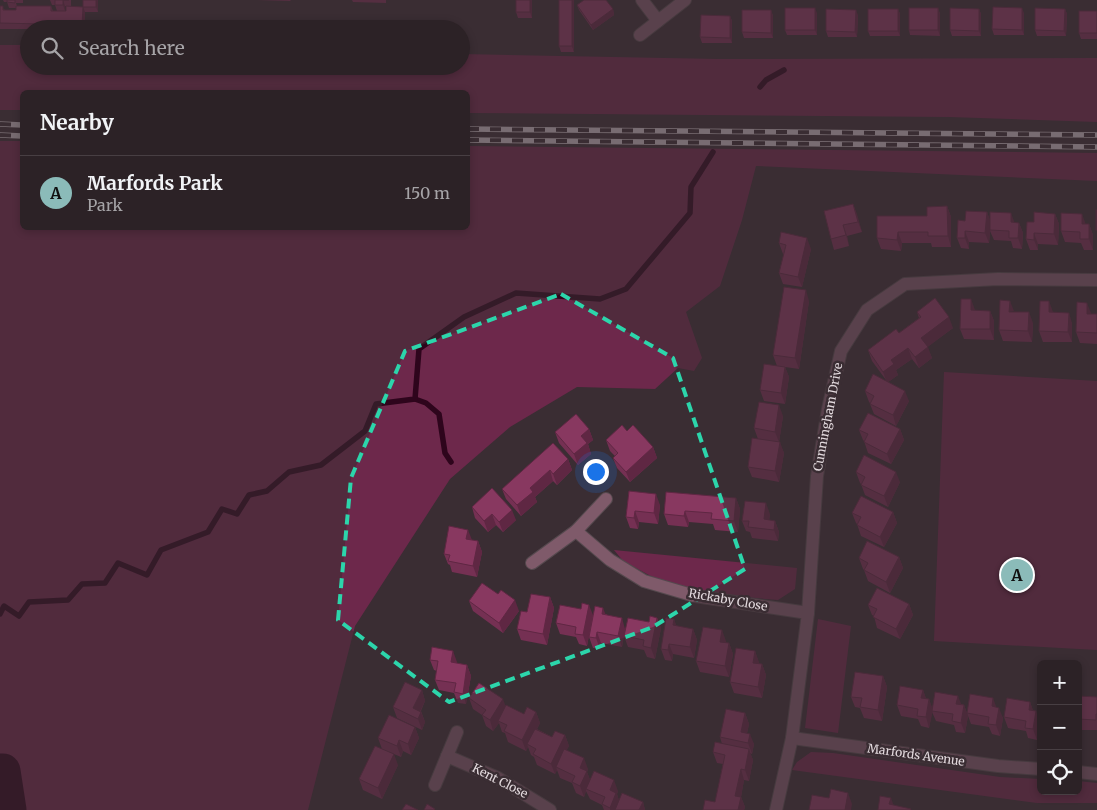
<!DOCTYPE html>
<meta charset="utf-8">
<style>
:root{--surface:#2c2226;--page:#342a2e;--text:#f1f3f6;--muted:#a6a4a7;--line:#483f43;--accent:#8bbbb9}
body{margin:0;font-family:Merriweather,serif;background:var(--page);color:var(--text)}
.controls{position:absolute;right:15px;bottom:15px;display:grid;overflow:hidden;border-radius:8px;box-shadow:0 2px 8px #0003}
.controls button{width:45px;height:45px;display:grid;place-items:center;padding:0;border:0;border-bottom:1px solid var(--line);background:var(--surface);color:var(--text);font:25px sans-serif}
.you{position:absolute;left:595px;top:471px;width:18px;height:18px;margin:-12px;border:4px solid #fff;border-radius:50%;background:#1a73e8;box-shadow:0 0 0 8px #1a73e833}
.badge{display:grid;place-items:center;width:32px;height:32px;border-radius:50%;background:var(--accent);color:#111;font-size:16px;font-weight:700}
.pin{position:absolute;translate:-50% -50%;border:2px solid #fff;box-shadow:0 1px 5px #0006}
.list{margin:0;padding:0;list-style:none}
h2{display:flex;justify-content:space-between;align-items:center;height:65px;margin:0;padding:0 20px;font-size:21px}
h2 small{font-size:16px;font-weight:400;color:var(--muted)}
.list li{display:grid;grid-template-columns:32px 1fr auto;gap:15px;align-items:center;box-sizing:border-box;height:75px;padding:0 20px;border-top:1px solid var(--line)}
.list b{display:block;font-size:19px;white-space:nowrap}
.list p{margin:0;font-size:16px;white-space:nowrap;color:var(--muted)}
.list em{font-size:16px;font-style:normal;color:var(--muted)}
.icon{flex:none;width:28px;height:28px;fill:none;stroke:currentColor;stroke-width:2;stroke-linecap:round;stroke-linejoin:round}
.map{position:relative;flex:none;width:1097px;height:810px;overflow:hidden}
.search{position:absolute;background:var(--surface);box-shadow:0 2px 8px #0003;left:20px;top:20px;width:450px;height:55px;display:flex;align-items:center;gap:12px;box-sizing:border-box;padding:0 18px;border-radius:28px;color:var(--muted);font-size:19px}
.panel{position:absolute;background:var(--surface);box-shadow:0 2px 8px #0003;left:20px;top:90px;width:450px;height:140px;border-radius:8px}
.map>svg:first-child{display:block}
</style>
<div class="map">
<svg width="1097" height="810" viewBox="0 0 1097 810">
<rect width="100%" height="100%" fill="#3a2d33"/>
<!-- green -->
<g fill="#6d284b">
<polygon points="0,45 29,45 29,66 461,66 461,54 718,59 1097,58 1097,122 949,117 468,113 468,92 22,92 22,110 0,110"/>
<polygon points="0,141 22,141 22,228 468,228 468,146 1097,153 1097,181 756,166 742,220 720,286 686,312 702,358 694,371 678,368 655,389 577,387 510,427 450,479 355,626 308,810 0,810"/>
<polygon points="944,372 1097,381 1097,650 934,641"/>
<polygon points="614,550 797,568 795,589 778,600 719,595 658,580 623,561"/>
<polygon points="818,619 851,626 838,733 805,728"/>
<polygon points="811,752 833,753 1000,777 1041,779 1041,791 1078,791 1078,781 1097,783 1097,803 1037,803 792,770 797,762"/>
</g>
<g fill="none" stroke-linecap="round" stroke-linejoin="round">
<!-- stream -->
<g stroke="#2e051c" stroke-width="5.5">
<polyline points="760,87 766,80 784,70"/>
<polyline points="415,399 426,403 439,414 445,453 451,462"/>
<polyline points="0,614 4,606 19,616 29,602 68,600 82,584 105,583 118,563 147,575 161,550 208,532 222,509 237,514 249,495 267,491 289,472 321,465 365,431 376,404 415,399 419,349 464,317 516,293 600,299 626,289 690,213 691,187 713,152"/>
</g>
<!-- river -->
<polyline stroke="#2e051c" stroke-width="35" points="0,771 3,771 9,810"/>
<defs>
<g id="minor">
<polyline points="642,0 658,21"/>
<polyline points="640,35 685,0"/>
<polyline points="576,531 610,560 644,581 695,596 808,613"/>
<polyline points="532,563 576,531 606,499"/>
<polyline points="792,738 998,766 1041,769"/>
<polyline points="447,756 498,778 550,810"/>
<polyline points="1078,772 1097,774"/>
<polyline points="435,785 457,732"/>
<polyline points="776,810 792,738 808,613 817,476 828,409 841,351 867,310 905,284 998,279 1097,280"/>
</g>
</defs>
<!-- minor casing -->
<use href="#minor" stroke="#55494e" stroke-width="14"/>
<!-- minor -->
<use href="#minor" stroke="#7f5a6a" stroke-width="12"/>
<defs>
<g id="rail">
<polyline points="0,124 22,125"/>
<polyline points="468,129 1097,135"/>
<polyline points="0,135 22,136"/>
<polyline points="468,140 1097,147"/>
</g>
</defs>
<!-- rail casing -->
<use href="#rail" stroke="#c3b9be" stroke-width="5.5"/>
<!-- rail -->
<use href="#rail" stroke="#3a2d33" stroke-width="4" stroke-dasharray="11" stroke-linecap="butt"/>
</g>
<!-- wall -->
<g fill="#753053">
<polygon points="3,0 23,0 23,3 16,3 17,6 51,6 53,11 66,11 83,7 83,0 98,0 98,12 85,12 84,29 0,29 0,6 5,10 16,10 16,8 9,8 7,2 4,2"/>
<polygon points="50,0 71,0 71,6 65,6 65,11 57,11 55,5 52,5"/>
<polygon points="257,0 291,0 290,1"/>
<polygon points="352,0 386,0 386,3 353,2"/>
<polygon points="516,0 532,0 532,18 518,18 516,12"/>
<polygon points="559,0 574,52 561,52 559,46"/>
<polygon points="577,5 613,9 614,15 593,30 579,10"/>
<polygon points="938,8 940,14 940,36 910,35 909,30"/>
<polygon points="898,9 900,14 900,36 870,36 868,31"/>
<polygon points="979,9 981,14 981,36 952,36 950,30"/>
<polygon points="1065,9 1067,14 1066,36 1037,36 1035,30"/>
<polygon points="771,10 773,16 773,38 744,38 742,32"/>
<polygon points="1097,11 1097,39 1081,39 1079,33"/>
<polygon points="817,13 817,35 787,35 785,30"/>
<polygon points="1024,13 1024,35 994,35 992,29"/>
<polygon points="858,15 857,37 828,37 826,31"/>
<polygon points="730,16 732,21 732,43 702,43 700,37"/>
<polygon points="853,204 862,232 847,236 849,246 834,250 831,239"/>
<polygon points="947,206 951,217 951,247 932,247 931,243 902,243 901,251 881,249 877,238 927,216"/>
<polygon points="987,212 990,221 1019,223 1023,233 1022,249 1013,248 1011,241 994,240 990,231 989,243 969,242 969,249 961,248 957,238 965,221"/>
<polygon points="1055,214 1059,224 1058,245 1038,244 1038,250 1030,250 1026,239 1034,222"/>
<polygon points="1086,224 1089,224 1093,235 1093,250 1084,250 1081,243 1065,242 1061,231"/>
<polygon points="779,243 811,249 802,287 783,284 779,273 784,254 783,254"/>
<polygon points="809,301 799,369 785,367 789,377 785,404 764,401 760,390 777,366 773,355"/>
<polygon points="990,311 994,321 994,340 964,339 960,329"/>
<polygon points="917,312 953,328 927,347 932,358 919,368 912,359 896,370 898,375 888,382 909,401 896,426 874,414 870,404 870,403 869,402 865,391 886,380 872,361 868,350 899,333 919,318"/>
<polygon points="1053,312 1072,323 1072,342 1043,342 1039,331"/>
<polygon points="1091,314 1097,314 1097,344 1080,343 1076,332"/>
<polygon points="1033,323 1032,342 1003,341 999,330"/>
<polygon points="783,416 779,442 784,453 779,482 752,477 748,467 758,439 754,428"/>
<polygon points="589,429 593,440 588,444 591,454 578,465 559,443 555,432"/>
<polygon points="900,429 904,440 891,464 868,453 864,441 863,440 859,430"/>
<polygon points="627,431 653,447 657,458 630,482 617,468 613,458 615,456 610,451 606,440"/>
<polygon points="568,459 572,470 557,485 553,481 535,497 537,502 521,516 506,499 502,489"/>
<polygon points="856,472 900,482 888,507 865,495 861,484 860,483"/>
<polygon points="629,491 660,505 658,524 639,522 638,529 630,528 626,517"/>
<polygon points="736,498 740,509 738,532 715,530 713,524 689,522 688,527 668,525 664,514"/>
<polygon points="472,507 516,520 503,532 496,525 488,532 475,518"/>
<polygon points="893,512 897,523 884,547 861,536 857,524 856,523 852,513"/>
<polygon points="770,514 769,520 775,521 779,532 778,541 752,538 750,532 746,531 742,521"/>
<polygon points="472,540 478,541 482,552 477,577 452,572 450,565 448,564 444,554"/>
<polygon points="899,557 903,568 890,593 868,581 864,570 863,569 859,558"/>
<polygon points="550,597 554,608 547,645 521,640 517,629 527,612"/>
<polygon points="469,601 519,611 503,633 473,611"/>
<polygon points="909,604 913,615 900,639 877,628 874,616 872,615 868,605"/>
<polygon points="606,614 625,629 622,647 601,643 600,649 593,648 589,637 592,619 587,646 579,644 576,637 560,634 556,623 593,615"/>
<polygon points="657,618 661,628 655,659 647,657 644,650 628,647 624,636"/>
<polygon points="674,619 676,626 693,629 697,640 694,658 673,654 672,661 665,660 661,649"/>
<polygon points="726,641 726,643 729,643 733,654 729,677 700,672 696,661"/>
<polygon points="755,651 759,664 762,664 766,675 762,698 734,693 730,682"/>
<polygon points="430,660 457,662 457,663 467,665 471,676 466,704 458,703 454,693 439,690 435,680 437,671 434,670"/>
<polygon points="883,676 887,687 882,721 864,718 860,708 855,707 851,697"/>
<polygon points="422,690 425,701 421,711 425,722 422,730 397,718 393,707"/>
<polygon points="923,690 926,699 929,699 932,709 961,704 964,705 968,716 965,733 956,732 954,725 936,721 932,712 929,728 921,726 918,719 901,716 897,705"/>
<polygon points="1078,696 1097,697 1097,730 1078,730"/>
<polygon points="469,698 506,706 524,714 536,712 540,723 537,729 552,737 565,735 569,746 566,750 588,769 587,772 590,780 618,791 617,794 619,801 643,802 645,810 604,810 602,805 590,799 586,791 584,797 576,793 572,783 560,778 557,770 555,774 537,765 534,757 531,755 528,747 526,751 508,742 505,733 502,732 499,723 493,731 486,726 482,715 473,709"/>
<polygon points="1030,702 1033,711 1040,722 1037,740 1028,738 1026,731 1008,728 1004,717"/>
<polygon points="996,707 1003,718 1000,736 992,734 989,727 971,724 967,713"/>
<polygon points="745,713 749,724 747,733 754,744 752,754 750,753 753,760 749,781 744,780 741,797 745,807 744,810 703,810 715,802 723,764 717,763 713,752 722,744 720,737"/>
<polygon points="415,727 419,738 411,755 403,751 401,757 382,749 378,738"/>
<polygon points="398,765 382,799 363,790 359,779"/>
</g>
<!-- shaded-wall -->
<g fill="#5f2743">
<polygon points="63,0 65,6 65,11 63,5"/>
<polygon points="96,0 98,0 98,12 96,7"/>
<polygon points="530,0 532,0 532,18 530,12"/>
<polygon points="572,0 574,0 574,52 572,46"/>
<polygon points="83,7 85,12 84,29 82,25"/>
<polygon points="815,8 817,13 817,35 815,30"/>
<polygon points="938,8 940,14 940,36 938,30"/>
<polygon points="1022,8 1024,13 1024,35 1022,30"/>
<polygon points="613,9 614,15 593,30 591,25"/>
<polygon points="898,9 900,14 900,36 898,31"/>
<polygon points="979,9 981,14 981,36 979,31"/>
<polygon points="1065,9 1067,14 1066,36 1064,31"/>
<polygon points="771,10 773,16 773,38 771,33"/>
<polygon points="856,10 858,15 857,37 855,32"/>
<polygon points="730,16 732,21 732,43 730,38"/>
<polygon points="853,204 857,214 862,232 858,222"/>
<polygon points="947,206 951,217 951,247 948,236"/>
<polygon points="987,212 991,223 989,243 985,233"/>
<polygon points="1011,213 1015,224 1011,222"/>
<polygon points="1055,214 1059,224 1058,245 1054,234"/>
<polygon points="1082,214 1086,225 1082,224"/>
<polygon points="1019,223 1023,233 1022,249 1018,238"/>
<polygon points="1089,224 1093,235 1093,250 1089,239"/>
<polygon points="843,225 847,236 849,246 846,235"/>
<polygon points="965,231 969,242 969,249 965,238"/>
<polygon points="898,232 902,243 901,251 897,240"/>
<polygon points="1034,233 1038,244 1038,250 1034,240"/>
<polygon points="807,238 811,249 802,287 798,277"/>
<polygon points="806,290 809,301 799,369 795,358"/>
<polygon points="971,299 975,310 971,310"/>
<polygon points="1010,301 1014,311 1009,312"/>
<polygon points="1049,301 1053,312 1049,312"/>
<polygon points="1087,303 1091,313 1090,324 1087,314"/>
<polygon points="990,311 994,321 994,340 990,329"/>
<polygon points="1029,312 1033,323 1032,342 1028,331"/>
<polygon points="1069,313 1072,323 1072,342 1068,332"/>
<polygon points="949,317 953,328 925,349 921,338"/>
<polygon points="928,347 932,358 919,368 915,357"/>
<polygon points="908,348 912,359 896,370 898,375 887,383 883,372 891,360"/>
<polygon points="785,367 789,377 785,404 781,393"/>
<polygon points="905,391 909,401 896,426 893,415"/>
<polygon points="779,405 783,416 779,442 775,432"/>
<polygon points="589,429 593,440 588,444 591,454 578,465 574,454 581,436"/>
<polygon points="900,429 904,440 891,464 887,454"/>
<polygon points="780,442 784,453 779,482 775,471"/>
<polygon points="653,447 657,458 630,482 626,472"/>
<polygon points="568,459 572,470 557,485 553,474"/>
<polygon points="550,470 553,481 535,497 537,502 521,516 517,505 530,488"/>
<polygon points="896,472 900,482 888,507 884,496"/>
<polygon points="656,494 660,505 658,524 654,513"/>
<polygon points="736,498 740,509 738,532 734,521"/>
<polygon points="766,503 770,514 768,530 764,519"/>
<polygon points="512,510 516,520 503,532 499,522"/>
<polygon points="635,511 639,522 638,529 634,518"/>
<polygon points="685,511 689,522 688,527 684,516"/>
<polygon points="893,512 897,523 884,547 880,537"/>
<polygon points="492,514 496,525 488,532 484,521"/>
<polygon points="775,521 779,532 778,541 774,530"/>
<polygon points="468,530 472,540 466,539"/>
<polygon points="478,541 482,552 477,577 473,566"/>
<polygon points="899,557 903,568 890,593 886,582"/>
<polygon points="550,597 554,608 547,645 543,634"/>
<polygon points="515,600 519,611 503,633 499,623"/>
<polygon points="909,604 913,615 900,639 896,629"/>
<polygon points="589,605 593,615 587,646 583,635"/>
<polygon points="603,608 607,618 602,614"/>
<polygon points="622,618 625,629 622,647 618,636"/>
<polygon points="657,618 661,628 655,659 651,648"/>
<polygon points="674,619 678,630 673,625"/>
<polygon points="693,629 697,640 694,658 690,647"/>
<polygon points="722,630 726,641 724,652 720,642"/>
<polygon points="597,632 601,643 600,649 596,638"/>
<polygon points="729,643 733,654 729,677 725,666"/>
<polygon points="669,644 673,654 672,661 668,650"/>
<polygon points="453,651 457,662 455,673 451,662"/>
<polygon points="755,651 759,662 757,673 753,663"/>
<polygon points="762,664 766,675 762,698 758,687"/>
<polygon points="467,665 471,676 466,704 463,694"/>
<polygon points="883,676 887,687 882,721 878,710"/>
<polygon points="422,690 425,701 417,718 413,708"/>
<polygon points="923,690 927,701 921,698"/>
<polygon points="958,696 962,706 956,704"/>
<polygon points="993,698 997,709 992,706"/>
<polygon points="503,699 507,710 498,721 499,723 493,731 490,720"/>
<polygon points="929,699 933,710 929,728 926,717"/>
<polygon points="1030,702 1034,713 1029,710"/>
<polygon points="964,705 968,716 965,733 961,723"/>
<polygon points="999,708 1003,718 1000,736 996,725"/>
<polygon points="1036,711 1040,722 1037,740 1033,729"/>
<polygon points="421,712 425,722 422,730 418,719"/>
<polygon points="536,712 540,723 529,745 527,744 528,747 526,751 522,740"/>
<polygon points="745,713 749,724 745,743 741,732"/>
<polygon points="415,727 419,738 411,755 408,744"/>
<polygon points="750,734 754,744 752,754 748,743"/>
<polygon points="565,735 569,746 558,768 556,767 557,770 555,774 551,764"/>
<polygon points="399,740 403,751 401,757 397,746"/>
<polygon points="749,749 753,760 749,781 745,770"/>
<polygon points="394,754 398,765 382,799 378,788"/>
<polygon points="584,758 588,769 587,772 591,782 586,789 586,791 584,797 580,786 580,768"/>
<polygon points="741,769 744,780 741,797 745,807 744,810 738,810 735,796"/>
<polygon points="614,780 618,791 617,794 620,804 618,810 610,810 610,790"/>
<polygon points="848,793 852,804 851,810 845,810"/>
<polygon points="891,798 895,809 889,804"/>
<polygon points="643,802 645,810 639,810"/>
</g>
<!-- building -->
<g fill="#883860" stroke="#5f2743">
<polygon points="7,0 15,0 15,3 7,2"/>
<polygon points="55,0 69,0 63,0 63,5 55,5"/>
<polygon points="83,0 96,0 96,7 83,7 82,25 0,23 0,6 3,6 3,10 16,10 16,6 51,6 51,11 66,11 66,6 83,7"/>
<rect x="516" y="0" width="14" height="12"/>
<rect x="559" y="0" width="13" height="46"/>
<polygon points="584,0 606,0 613,9 591,25 577,5"/>
<polygon points="993,7 1022,8 1022,30 992,29"/>
<rect x="785" y="8" width="30" height="22"/>
<rect x="909" y="8" width="29" height="22"/>
<polygon points="950,8 979,9 979,31 950,30"/>
<polygon points="1035,8 1065,9 1064,31 1035,30"/>
<polygon points="826,9 856,10 855,32 826,31"/>
<rect x="868" y="9" width="30" height="22"/>
<polygon points="742,10 771,10 771,33 742,32"/>
<rect x="1079" y="11" width="18" height="22"/>
<polygon points="701,15 730,16 730,38 700,37"/>
<polygon points="853,204 858,222 843,225 846,235 831,239 824,211"/>
<polygon points="947,206 948,236 928,236 928,232 898,232 897,240 877,238 877,216 927,216 927,207"/>
<rect x="1096" y="210" width="1" height="20"/>
<polygon points="966,211 987,212 985,233 965,231 965,238 957,238 958,220 965,221"/>
<polygon points="990,212 1011,213 1011,222 1019,223 1018,238 1009,238 1009,231 990,230"/>
<polygon points="1034,212 1055,214 1054,234 1034,233 1034,240 1026,239 1027,222 1034,222"/>
<polygon points="1061,213 1082,214 1082,224 1089,224 1089,239 1080,239 1080,232 1061,231"/>
<polygon points="781,232 807,238 798,277 779,273 786,245 779,243"/>
<polygon points="784,287 806,290 795,358 773,355"/>
<polygon points="935,298 949,317 921,338 928,347 915,357 908,348 891,360 894,364 883,372 868,350 896,329 899,333 921,317 917,312"/>
<polygon points="961,299 971,299 971,310 990,311 990,329 960,329"/>
<polygon points="1000,300 1010,301 1009,312 1029,312 1028,331 999,330"/>
<polygon points="1040,301 1049,301 1049,312 1069,313 1068,332 1039,331"/>
<polygon points="1077,302 1087,303 1087,314 1097,314 1097,333 1076,332"/>
<polygon points="764,364 785,367 781,393 760,390"/>
<polygon points="873,374 905,391 893,415 870,404 874,396 865,391"/>
<polygon points="759,402 779,405 775,432 754,428"/>
<polygon points="868,413 900,429 887,454 864,442 868,434 859,430"/>
<polygon points="576,414 589,429 581,436 587,443 574,454 555,432"/>
<polygon points="622,425 627,431 633,425 653,447 626,472 613,458 618,453 606,440"/>
<polygon points="752,438 780,442 775,471 748,467"/>
<polygon points="553,443 568,459 553,474 550,470 530,488 533,492 517,505 502,489"/>
<polygon points="864,455 896,472 884,496 861,485 865,477 856,472"/>
<polygon points="492,488 512,510 499,522 492,514 484,521 472,507"/>
<polygon points="629,491 656,494 654,513 635,511 634,518 626,517"/>
<polygon points="666,492 736,498 734,521 711,519 712,513 685,511 684,516 664,514"/>
<polygon points="861,496 893,512 880,537 857,525 861,517 852,513"/>
<polygon points="745,501 766,503 764,519 775,521 774,530 748,527 749,521 742,521"/>
<polygon points="449,526 468,530 466,539 478,541 473,566 448,561 450,555 444,554"/>
<polygon points="867,541 899,557 886,582 864,570 868,563 859,558"/>
<polygon points="482,583 498,594 501,590 515,600 499,623 469,601"/>
<polygon points="877,588 909,604 896,629 873,617 877,609 868,605"/>
<polygon points="531,594 550,597 543,634 517,629 521,611 527,612"/>
<polygon points="582,603 589,605 583,635 575,634 576,627 556,623 560,605 581,609"/>
<polygon points="595,606 603,608 602,614 622,618 618,636 597,632 596,638 589,637"/>
<polygon points="650,616 657,618 651,648 643,646 644,640 624,636 628,618 649,622"/>
<polygon points="666,618 674,619 673,625 693,629 690,647 669,644 668,650 661,649"/>
<polygon points="703,627 722,630 720,642 729,643 725,666 696,661"/>
<polygon points="432,647 453,651 451,662 467,665 463,694 454,692 456,683 435,680 438,661 430,660"/>
<polygon points="736,648 755,651 753,663 762,664 758,687 730,682"/>
<polygon points="855,672 883,676 878,710 860,707 862,698 851,697"/>
<polygon points="405,682 422,690 413,708 421,712 418,719 393,707"/>
<polygon points="479,683 503,699 490,720 482,715 486,710 469,698"/>
<polygon points="900,686 923,690 921,698 929,699 926,717 917,716 918,709 897,705"/>
<polygon points="935,692 958,696 956,704 964,705 961,723 952,721 953,714 932,711"/>
<polygon points="970,694 993,698 992,706 999,708 996,725 988,724 989,717 967,713"/>
<polygon points="1078,696 1097,697 1097,714 1096,714 1096,720 1078,719"/>
<polygon points="1007,698 1030,702 1029,710 1036,711 1033,729 1025,728 1026,721 1004,717"/>
<polygon points="506,705 524,714 527,707 536,712 522,740 504,731 507,725 498,721"/>
<polygon points="726,709 745,713 741,732 750,734 748,743 720,737"/>
<polygon points="389,715 415,727 408,744 399,740 397,746 378,738"/>
<polygon points="535,729 552,737 555,731 565,735 551,764 533,754 536,749 527,744"/>
<polygon points="715,742 749,749 745,770 741,769 735,796 741,797 738,810 703,810 705,800 715,802 725,755 713,752"/>
<polygon points="375,746 394,754 378,788 359,779"/>
<polygon points="564,749 584,758 580,768 587,771 580,786 572,782 575,776 556,767"/>
<polygon points="594,771 614,780 610,790 616,793 610,808 602,804 605,797 586,789"/>
<polygon points="831,789 848,793 845,810 809,810 812,795 829,798"/>
<polygon points="622,793 643,802 639,810 615,810"/>
<polygon points="880,796 891,798 889,804 911,809 910,810 878,810"/>
<polygon points="406,804 418,810 402,810"/>
<polygon points="427,804 435,809 434,810 424,810"/>
</g>
<!-- marked area -->
<path d="M0 0H1097V810H0ZM561,294L673,358L745,569L653,627L449,702L338,620L351,478L405,351Z" fill="#3a2d33" fill-opacity=".55" fill-rule="evenodd"/>
<path fill="none" stroke="#2cd5ab" stroke-width="4" stroke-dasharray="10 6" stroke-linejoin="round" d="M561,294L673,358L745,569L653,627L449,702L338,620L351,478L405,351Z"/>
<g text-anchor="middle" stroke-width="5" stroke-linejoin="round" paint-order="stroke">
<!-- street labels -->
<g font-size="12" fill="#e2d9dd" stroke="#3a2d33">
<text transform="translate(828 417) rotate(-79)" y="4">Cunningham Drive</text>
<text transform="translate(728 600) rotate(10)" y="4">Rickaby Close</text>
<text transform="translate(916 755) rotate(8)" y="4">Marfords Avenue</text>
<text transform="translate(500 781) rotate(27)" y="4">Kent Close</text>
</g>
</g>
</svg>
<div class="controls">
<button>+</button>
<button>−</button>
<button><svg class="icon" aria-label="locate" viewBox="0 0 24 24"><circle cx="12" cy="12" r="6"/><path d="M12 2v4M12 18v4M2 12h4M18 12h4"/></svg></button>
</div>
<div class="you"></div>
<div class="pin badge" style="left:1017px;top:575px">A</div>
<div class="search"><svg class="icon" aria-label="search" viewBox="0 0 24 24"><circle cx="10" cy="10" r="6"/><path d="M15 15l6 6"/></svg>Search here</div>
<section class="panel">
<h2>Nearby<small></small></h2>
<ul class="list">
<li><span class="badge">A</span><div><b>Marfords Park</b><p>Park</p></div><em>150 m</em></li>
</ul>
</section>
</div>
